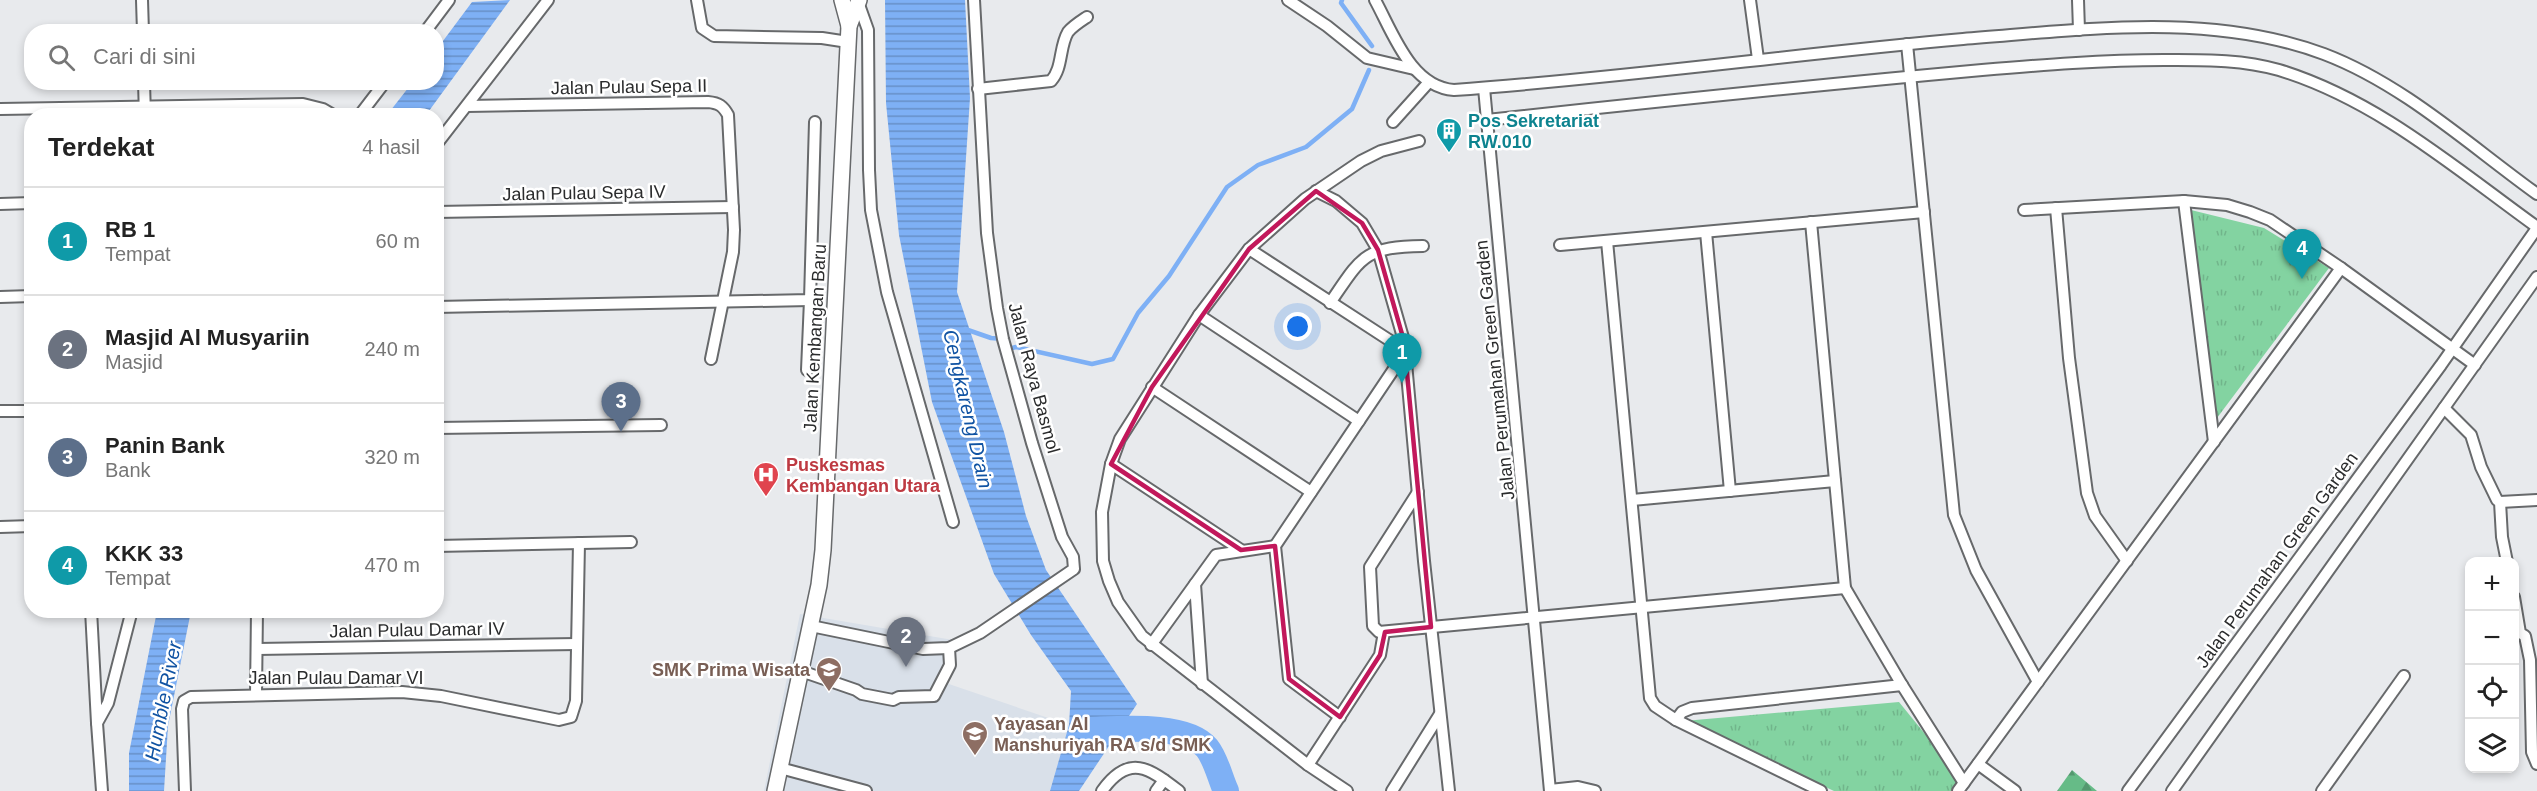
<!DOCTYPE html>
<html lang="id">
<meta charset="utf-8">
<style>
:root{--surface:#fff;--page:#f6f6f6;--text:#222;--muted:#767676;--line:#e0e0e0;--accent:#0b8043}
body{margin:0;font-family:Arial,sans-serif;background:var(--page);color:var(--text)}
.controls{position:absolute;right:18px;bottom:18px;display:grid;overflow:hidden;border-radius:12px;box-shadow:0 3px 9px #0003}
.controls button{width:54px;height:54px;display:grid;place-items:center;padding:0;border:0;border-bottom:2px solid var(--line);background:var(--surface);color:var(--text);font:30px sans-serif}
.you{position:absolute;left:1298px;top:327px;width:21px;height:21px;margin:-15px;border:4px solid #fff;border-radius:50%;background:#1a73e8;box-shadow:0 0 0 9px #1a73e833}
.badge{display:grid;place-items:center;width:39px;height:39px;border-radius:50%;background:var(--accent);color:#fff;font-size:20px;font-weight:700}
.pin{position:absolute;translate:-50% -50px;filter:drop-shadow(0 2px 3px #0008)}
.pin::after{content:'';position:absolute;top:32px;width:21px;height:18px;background:inherit;clip-path:polygon(0 0,100% 0,50% 100%)}
.list{margin:0;padding:0;list-style:none}
h2{display:flex;justify-content:space-between;align-items:center;height:78px;margin:0;padding:0 24px;font-size:26px}
h2 small{font-size:20px;font-weight:400;color:var(--muted)}
.list li{display:grid;grid-template-columns:39px 1fr auto;gap:18px;align-items:center;box-sizing:border-box;height:108px;padding:0 24px;border-top:2px solid var(--line)}
.list b{display:block;font-size:22px;white-space:nowrap}
.list p{margin:0;font-size:20px;white-space:nowrap;color:var(--muted)}
.list em{font-size:20px;font-style:normal;color:var(--muted)}
.icon{flex:none;width:33px;height:33px;fill:none;stroke:currentColor;stroke-width:2;stroke-linecap:round;stroke-linejoin:round}
.map{position:relative;flex:none;width:2537px;height:791px;overflow:hidden}
.search{position:absolute;background:var(--surface);box-shadow:0 3px 9px #0003;left:24px;top:24px;width:420px;height:66px;display:flex;align-items:center;gap:15px;box-sizing:border-box;padding:0 21px;border-radius:24px;color:var(--muted);font-size:22px}
.panel{position:absolute;background:var(--surface);box-shadow:0 3px 9px #0003;left:24px;top:108px;width:420px;height:510px;border-radius:24px}
.map>svg:first-child{display:block}
</style>
<div class="map">
<svg width="2537" height="791" viewBox="0 0 2537 791">
<defs>
<pattern id="grass-tufts" width="24" height="20" patternUnits="userSpaceOnUse" patternTransform="scale(1.5)"><rect width="24" height="20" fill="#83d3a1"/><path d="M3 7l-1-3M5 7V3M7 7l1-3M15 17l-1-3M17 17v-4M19 17l1-3" fill="none" stroke="#71b58b"/></pattern>
<pattern id="forest-firs" width="22" height="20" patternUnits="userSpaceOnUse" patternTransform="scale(1.5)"><rect width="22" height="20" fill="#66bb87"/><path d="M5 1l3.5 6h-7zM16 11l3.5 6h-7z" fill="#54986f"/></pattern>
<pattern id="water-rules" width="6" height="5" patternUnits="userSpaceOnUse" patternTransform="scale(1.5)"><rect width="6" height="5" fill="#7eb0f5"/><path d="M0 2.5h6" fill="none" stroke="#678fc7"/></pattern>
</defs>
<rect width="100%" height="100%" fill="#e8eaed"/>
<!-- built -->
<polygon fill="#d9e0e9" points="800,614 959,641 943,682 1069,725 1050,791 764,791"/>
<!-- grass -->
<g fill="url(#grass-tufts)">
<polygon points="2191,210 2264,228 2329,268 2214,422"/>
<polygon points="1899,702 1960,777 1951,791 1834,791 1684,721"/>
</g>
<!-- forest -->
<polygon fill="url(#forest-firs)" points="2072,770 2097,791 2057,791"/>
<!-- water -->
<g fill="url(#water-rules)">
<polygon points="510,0 426,115 387,115 412,83 436,82 437,49 472,2"/>
<polygon points="885,0 965,0 970,98 957,292 1004,432 1026,516 1046,570 1137,704 1079,791 1050,791 1069,725 1071,691 1031,635 994,574 932,402 899,235 886,103"/>
<polygon points="157,611 191,611 168,726 164,791 129,791 129,753"/>
</g>
<g fill="none" stroke-linecap="round" stroke-linejoin="round">
<!-- stream -->
<g stroke="#7eb0f5" stroke-width="4.5">
<polyline points="1342,0 1341,3 1372,46"/>
<polyline points="965,329 991,338 1003,339"/>
<polyline points="1007,346 1008,349 1016,347 1092,364 1113,359 1138,313 1169,276 1227,187 1258,165 1306,147 1352,109 1369,70"/>
</g>
<!-- river -->
<path stroke="#7eb0f5" stroke-width="26" d="M1090,730C1120,729 1186,723 1207,748C1216,759 1220,778 1226,791"/>
<defs>
<g id="street">
<polyline points="142,0 143,32"/>
<polyline points="697,0 702,28 714,36 822,38 848,42"/>
<polyline points="1288,0 1327,26 1367,58 1414,69"/>
<path d="M1375,0C1393,33 1411,87 1454,90C1624,78 1793,54 1963,39C2082,30 2209,11 2324,54C2403,84 2469,145 2537,194"/>
<polyline points="1750,0 1758,59"/>
<polyline points="2078,0 2079,30"/>
<polyline points="858,2 868,30 869,170 871,210 887,292 953,522"/>
<polyline points="425,32 449,0"/>
<polyline points="1907,44 1954,515 1976,570 2038,682"/>
<polyline points="144,82 145,116"/>
<polyline points="1484,88 1550,791"/>
<path d="M978,89L1051,81C1063,68 1059,47 1068,32C1073,26 1081,21 1087,17"/>
<path d="M467,106L708,102C719,103 723,106 728,115L734,230L733,252L711,359"/>
<polyline points="0,109 303,104 323,109 335,116"/>
<polyline points="359,116 385,82"/>
<path d="M1487,120C1652,102 1817,85 1982,70C2042,65 2102,60 2164,60C2202,60 2241,59 2279,70C2377,100 2455,168 2537,227"/>
<polyline points="1393,122 1429,82"/>
<polyline points="436,145 548,0"/>
<polyline points="1316,191 1336,201 1362,223 1378,250 1404,341 1424,561 1449,791"/>
<polyline points="2184,201 2214,442"/>
<polyline points="0,204 32,203"/>
<polyline points="2056,208 2069,358 2087,493 2095,516 2127,561"/>
<polyline points="2024,210 2184,201 2227,205 2250,212 2270,220 2341,268 2475,365"/>
<polyline points="436,212 733,207"/>
<polyline points="1811,222 1845,588 1902,685 1964,783"/>
<polyline points="1706,232 1730,491"/>
<polyline points="1607,241 1650,698 1655,706 1676,720 1821,791"/>
<polyline points="1560,245 1924,212"/>
<polyline points="1249,249 1406,351"/>
<polyline points="0,297 32,296"/>
<path d="M1330,303C1362,256 1364,247 1423,246"/>
<polyline points="436,307 810,300 815,122"/>
<polyline points="1199,315 1359,421"/>
<polyline points="807,370 810,300"/>
<polyline points="1152,387 1311,492"/>
<polyline points="2444,408 2471,435 2481,467 2497,500 2500,502 2502,537 2507,562"/>
<polyline points="0,411 32,411"/>
<polyline points="436,428 661,425"/>
<polyline points="1111,464 1241,550"/>
<polyline points="1418,492 1370,567 1373,626 1379,632 1845,588"/>
<polyline points="1632,500 1835,481"/>
<polyline points="2500,502 2537,500"/>
<polyline points="0,527 32,526"/>
<polyline points="436,546 631,542"/>
<polyline points="1195,584 1202,684"/>
<polyline points="2514,597 2520,633 2525,636 2530,660 2532,752 2537,764"/>
<polyline points="91,610 97,723"/>
<polyline points="811,626 923,649 949,648 980,633 1074,569 1073,557 1062,537 1032,443 1003,339 997,308 987,233 974,0"/>
<polyline points="1151,645 1216,555 1275,546"/>
<polyline points="257,649 577,644"/>
<polyline points="801,671 856,690 862,694 893,700 899,697 934,696 950,665 949,648"/>
<polyline points="256,694 257,610"/>
<polyline points="1340,717 1289,679 1275,546 1406,351"/>
<polyline points="1676,720 1682,712 1692,708 1902,685"/>
<polyline points="1978,764 2015,791"/>
<polyline points="1308,765 1380,655 1384,632"/>
<polyline points="780,768 866,791"/>
<polyline points="1550,790 1578,787 1595,791"/>
<polyline points="102,791 97,723 108,703 132,610"/>
<polyline points="185,791 182,709 184,701 191,697 402,692 441,696 559,720 571,717 576,701 579,543"/>
<path d="M1102,791C1129,753 1149,768 1179,791"/>
<polyline points="1156,791 1164,780"/>
<polyline points="1347,791 1308,765 1142,636 1118,602 1109,581 1103,561 1102,512 1111,464 1120,439 1199,315 1249,249 1305,199 1361,161 1381,151 1419,141"/>
<polyline points="1392,791 1440,714"/>
<polyline points="1958,791 2341,268"/>
<polyline points="2128,791 2441,365 2537,228"/>
<polyline points="2172,791 2537,277"/>
<polyline points="2322,791 2404,676"/>
</g>
<g id="secondary">
<polyline points="842,0 849,26"/>
<polyline points="775,791 819,585 823,550 849,26 859,0"/>
</g>
</defs>
<!-- street casing -->
<use href="#street" stroke="#67696b" stroke-width="14"/>
<!-- secondary casing -->
<use href="#secondary" stroke="#67696b" stroke-width="18"/>
<!-- street -->
<use href="#street" stroke="#fff" stroke-width="10"/>
<!-- secondary -->
<use href="#secondary" stroke="#fff" stroke-width="15"/>
</g>
<!-- marked area -->
<path fill="none" stroke="#c2185b" stroke-width="4.5" stroke-linejoin="round" d="M1316,191L1362,223L1378,250L1404,341L1431,627L1385,632L1380,655L1340,717L1289,679L1275,546L1241,550L1111,464L1152,387L1249,249Z"/>
<!-- icons -->
<defs>
<symbol id="building-pin" viewBox="-11 -11 22 30"><path d="M0 17L-7.5 6A9.5 9.5 0 1 1 7.5 6Z" fill="#0f9aa8" stroke="#fff"/><path d="M-4-6H4V6H1V3H-1V6H-4ZM-2.5-4.3h1.7v1.8h-1.7ZM.8-4.3h1.7v1.8H.8ZM-2.5-1h1.7V.8h-1.7ZM.8-1h1.7V.8H.8Z" fill="#fff"/></symbol>
<symbol id="hospital-pin" viewBox="-11 -11 22 30"><path d="M0 17L-7.5 6A9.5 9.5 0 1 1 7.5 6Z" fill="#e0444e" stroke="#fff"/><path d="M-5-5h3v3.5h4V-5h3V5h-3V1.5h-4V5h-3Z" fill="#fff"/></symbol>
<symbol id="school-pin" viewBox="-11 -11 22 30"><path d="M0 17L-7.5 6A9.5 9.5 0 1 1 7.5 6Z" fill="#8d6e63" stroke="#fff"/><path d="M0-5L7-2L0 1L-7-2ZM-4 1L0 2.5L4 1V4Q0 6-4 4Z" fill="#fff"/></symbol>
</defs>
<g fill-rule="evenodd">
<use href="#building-pin" x="1434" y="116" width="30" height="40"/>
<use href="#hospital-pin" x="751" y="460" width="30" height="40"/>
<use href="#school-pin" x="814" y="655" width="30" height="40"/>
<use href="#school-pin" x="960" y="719" width="30" height="40"/>
</g>
<g text-anchor="middle" stroke-width="5" stroke-linejoin="round" paint-order="stroke">
<!-- street labels -->
<g font-size="18" fill="#2b2c2d" stroke="#fff">
<text transform="translate(629 87) rotate(-1)" y="6">Jalan Pulau Sepa II</text>
<text transform="translate(584 193) rotate(-1)" y="6">Jalan Pulau Sepa IV</text>
<text transform="translate(815 338) rotate(-87)" y="6">Jalan Kembangan Baru</text>
<text transform="translate(1495 370) rotate(-96)" y="6">Jalan Perumahan Green Garden</text>
<text transform="translate(1034 378) rotate(75)" y="6">Jalan Raya Basmol</text>
<text transform="translate(2277 560) rotate(-54)" y="6">Jalan Perumahan Green Garden</text>
<text transform="translate(417 630) rotate(-1)" y="6">Jalan Pulau Damar IV</text>
<text x="336" y="684">Jalan Pulau Damar VI</text>
</g>
<!-- culture labels -->
<g font-size="18" font-weight="bold" fill="#0d838f" stroke="#fff" text-anchor="start">
<text x="1468" y="127">Pos Sekretariat<tspan x="1468" dy="21">RW.010</tspan></text>
</g>
<!-- health labels -->
<g font-size="18" font-weight="bold" fill="#be3a42" stroke="#fff" text-anchor="start">
<text x="786" y="471">Puskesmas<tspan x="786" dy="21">Kembangan Utara</tspan></text>
</g>
<!-- education labels -->
<g font-size="18" font-weight="bold" fill="#785e54" stroke="#fff" text-anchor="end">
<text x="810" y="676">SMK Prima Wisata</text>
<text x="994" y="730" text-anchor="start">Yayasan Al<tspan x="994" dy="21">Manshuriyah RA s/d SMK</tspan></text>
</g>
<!-- water labels -->
<g font-size="20" font-style="italic" fill="#1053a3" stroke="#fff">
<text transform="translate(968 409) rotate(77)" y="7">Cengkareng Drain</text>
<text transform="translate(163 701) rotate(-79)" y="7">Humble River</text>
</g>
</g>
</svg>
<div class="controls">
<button>+</button>
<button>−</button>
<button><svg class="icon" aria-label="locate" viewBox="0 0 24 24"><circle cx="12" cy="12" r="6"/><path d="M12 2v4M12 18v4M2 12h4M18 12h4"/></svg></button>
<button><svg class="icon" aria-label="layers" viewBox="0 0 24 24"><path d="M12 4l9 5-9 5-9-5zM3 14l9 5 9-5"/></svg></button>
</div>
<div class="you"></div>
<div class="pin badge" style="left:1402px;top:383px;background:#0f9aa8">1</div>
<div class="pin badge" style="left:906px;top:667px;background:#6b7280">2</div>
<div class="pin badge" style="left:621px;top:432px;background:#5c6f8a">3</div>
<div class="pin badge" style="left:2302px;top:279px;background:#0f9aa8">4</div>
<div class="search"><svg class="icon" aria-label="search" viewBox="0 0 24 24"><circle cx="10" cy="10" r="6"/><path d="M15 15l6 6"/></svg>Cari di sini</div>
<section class="panel">
<h2>Terdekat<small>4 hasil</small></h2>
<ul class="list">
<li><span class="badge" style="background:#0f9aa8">1</span><div><b>RB 1</b><p>Tempat</p></div><em>60 m</em></li>
<li><span class="badge" style="background:#6b7280">2</span><div><b>Masjid Al Musyariin</b><p>Masjid</p></div><em>240 m</em></li>
<li><span class="badge" style="background:#5c6f8a">3</span><div><b>Panin Bank</b><p>Bank</p></div><em>320 m</em></li>
<li><span class="badge" style="background:#0f9aa8">4</span><div><b>KKK 33</b><p>Tempat</p></div><em>470 m</em></li>
</ul>
</section>
</div>
